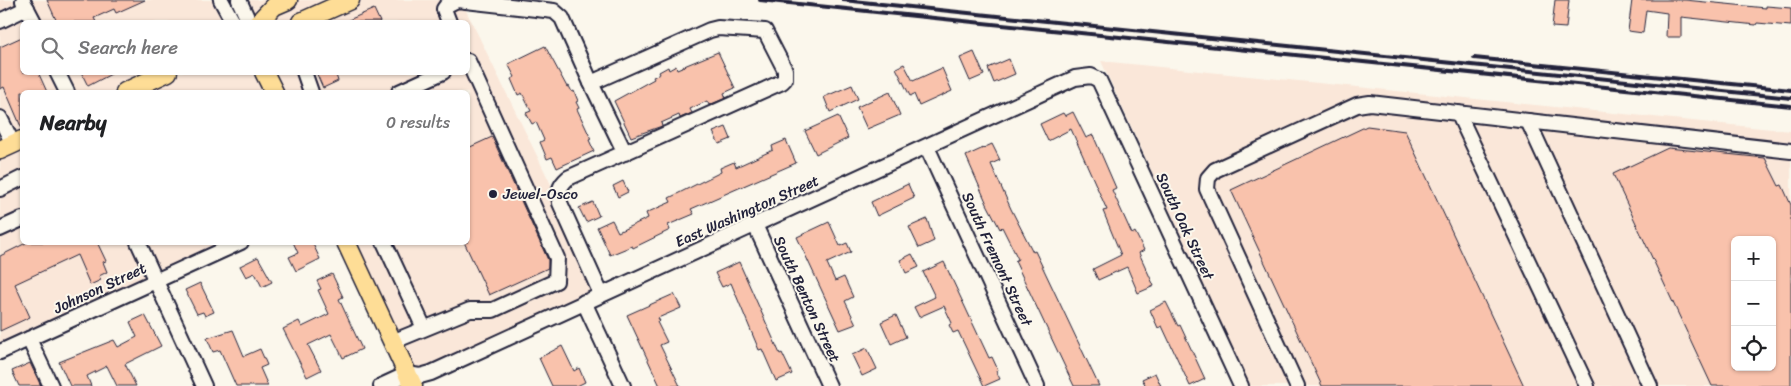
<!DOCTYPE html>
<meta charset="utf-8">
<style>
:root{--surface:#fff;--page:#f6f6f6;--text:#202124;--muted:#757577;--line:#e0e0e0}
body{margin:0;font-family:Sriracha,sans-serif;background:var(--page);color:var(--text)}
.controls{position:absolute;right:15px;bottom:15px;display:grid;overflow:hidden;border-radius:8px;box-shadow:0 1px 4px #0004}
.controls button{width:45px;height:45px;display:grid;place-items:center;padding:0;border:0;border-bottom:1px solid var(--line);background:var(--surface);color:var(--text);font:25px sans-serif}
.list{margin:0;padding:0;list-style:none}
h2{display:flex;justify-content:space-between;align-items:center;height:65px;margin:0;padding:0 20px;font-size:21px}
h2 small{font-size:16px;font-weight:400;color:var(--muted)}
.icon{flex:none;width:28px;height:28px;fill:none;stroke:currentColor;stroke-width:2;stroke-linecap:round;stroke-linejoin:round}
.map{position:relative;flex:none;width:1791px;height:386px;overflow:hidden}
.search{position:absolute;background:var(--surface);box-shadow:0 1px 4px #0004;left:20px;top:20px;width:450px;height:55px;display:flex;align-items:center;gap:12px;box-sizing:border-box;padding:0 18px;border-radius:8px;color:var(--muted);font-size:19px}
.panel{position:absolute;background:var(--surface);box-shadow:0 1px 4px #0004;left:20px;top:90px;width:450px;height:155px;border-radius:8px}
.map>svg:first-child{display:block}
</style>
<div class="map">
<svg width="1791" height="386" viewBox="0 0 1791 386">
<rect width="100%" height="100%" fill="#fbf7ec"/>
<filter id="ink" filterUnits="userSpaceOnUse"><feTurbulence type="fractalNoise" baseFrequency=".02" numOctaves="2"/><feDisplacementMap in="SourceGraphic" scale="10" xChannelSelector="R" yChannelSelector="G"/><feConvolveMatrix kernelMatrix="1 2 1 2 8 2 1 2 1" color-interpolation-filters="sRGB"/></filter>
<g filter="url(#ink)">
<!-- built -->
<g fill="#fae7d9" fill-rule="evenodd">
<path d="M0,0H461L560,203L601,294L431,373L407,374L345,243L468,242V92H22V242L241,243L0,352ZM22,22H468V72H22Z"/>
<path d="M1101,61L1791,131V386H1250ZM1735,240H1772V367H1735Z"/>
</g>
<!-- building -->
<g fill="#f9c2ac" stroke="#22223b" fill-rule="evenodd">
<polygon points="47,0 145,0 116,13 114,9 94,18 96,22 57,22"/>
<polygon points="1555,0 1569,0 1566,28 1552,27"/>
<polygon points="1632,0 1685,0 1766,8 1766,6 1791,8 1791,26 1757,23 1756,25 1681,17 1681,37 1666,37 1667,13 1646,10 1643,33 1628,31"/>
<polygon points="374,9 380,22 344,22"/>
<polygon points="22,37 22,72 38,72 47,92 22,92 22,129 4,87 0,89 0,47"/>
<polygon points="545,46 567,87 569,86 572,92 574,91 578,101 576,102 579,108 577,109 591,139 589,140 594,151 557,168 552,157 547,159 540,142 544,140 536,122 532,124 526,113 531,111 522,93 518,95 511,79 515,77 508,64"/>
<polygon points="718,52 735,88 724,93 726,98 709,105 707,101 690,109 692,113 680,118 679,115 661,123 662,126 631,137 614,101 654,79 653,77 660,74 659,72 668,67 669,70 676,66 677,69"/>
<polygon points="974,52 984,75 970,81 960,58"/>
<polygon points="1009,59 1015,74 994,83 988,68"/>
<polygon points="904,64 913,81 942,68 952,91 919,106 914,94 910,96 896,68"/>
<polygon points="81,72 115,72 88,86"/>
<polygon points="316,72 335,72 338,81 323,88"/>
<polygon points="852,85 858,99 830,112 824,97"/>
<polygon points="890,92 900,115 867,129 857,107"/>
<polygon points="1073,112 1086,138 1093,135 1116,188 1112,190 1132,234 1135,232 1144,250 1139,253 1154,286 1138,293 1127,267 1098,280 1093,269 1121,255 1103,211 1107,210 1071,129 1048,141 1040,124 1063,113 1065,116"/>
<polygon points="838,116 848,138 816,154 805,131"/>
<polygon points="1367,126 1405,131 1524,386 1322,386 1231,190"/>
<polygon points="726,127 731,139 719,144 713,132"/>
<polygon points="492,137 548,260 548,268 489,295 464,242 468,242 468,148"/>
<polygon points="786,140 796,163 691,209 694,214 668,225 670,230 633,248 632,246 610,255 597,227 612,220 618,232 648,218 646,213 671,202 669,198 721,172 720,168 734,162 736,167 773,150 772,146"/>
<polygon points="992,144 1000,160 991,164 1011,209 1033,252 1035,251 1099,386 1074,386 1015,261 1018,259 1002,227 1000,229 987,204 966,156"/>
<path d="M1668,148L1765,158L1779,186L1782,185L1791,205V386H1712L1613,174ZM1735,240H1772V367H1735Z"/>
<polygon points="623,181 628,192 618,197 613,186"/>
<polygon points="908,184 914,198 877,216 871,202"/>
<polygon points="593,202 599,216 586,222 579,208"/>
<polygon points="927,219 934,241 919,248 909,227"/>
<polygon points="829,222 840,246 847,243 851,252 827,263 835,281 844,277 853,297 845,301 856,324 840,330 797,237"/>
<polygon points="28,242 97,242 106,261 103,262 107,272 99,276 101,280 90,285 77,255 15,284 30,317 0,331 0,256"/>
<polygon points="293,242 312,242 320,259 296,271 289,257 298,253"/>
<polygon points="912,254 919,267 906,273 900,260"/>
<polygon points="258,257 272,282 262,287 255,273 246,277 240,266"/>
<polygon points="739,262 780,354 782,353 792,374 776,381 762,349 759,350 731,283 722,287 715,273"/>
<polygon points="944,262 989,358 992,357 998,370 996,371 1000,379 984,386 958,331 953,333 949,325 952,323 944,306 919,317 914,307 935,297 923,272"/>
<polygon points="332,274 343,297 339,299 362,349 343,358 331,334 308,345 321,370 307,377 283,329 299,321 302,327 329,314 318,290 321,289 317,281"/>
<polygon points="200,283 214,312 205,316 203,312 197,314 185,290"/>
<polygon points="674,294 681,308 658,318 660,321 657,322 667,342 660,345 680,386 660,386 627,315"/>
<polygon points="1166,302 1178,326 1180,325 1205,379 1190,386 1162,326 1158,328 1150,310"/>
<polygon points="145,315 161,346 125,364 136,386 117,386 107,366 87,376 91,386 70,386 59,362 114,340 118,347 137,337 130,322"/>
<polygon points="896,315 906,337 891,344 881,322"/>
<polygon points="233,330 244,356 260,349 267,365 260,368 268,386 236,386 220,350 213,352 207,338"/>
<polygon points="562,346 574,371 579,368 585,382 577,386 552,386 539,358"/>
<polygon points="867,348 877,369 862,376 852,355"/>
<polygon points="30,363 41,386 19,386 12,371"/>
<polygon points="1155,373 1161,386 1146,386 1142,379"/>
</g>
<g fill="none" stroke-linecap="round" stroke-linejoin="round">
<defs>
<g id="minor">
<polyline points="221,0 233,22"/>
<polyline points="239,0 249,22"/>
<polyline points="23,1 34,22"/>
<polyline points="0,21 27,8"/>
<polyline points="449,22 444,9 447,5 457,0 554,11 562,18 591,83"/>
<polyline points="57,72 67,92"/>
<polyline points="304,72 311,92"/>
<polyline points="399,92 443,72"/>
<polyline points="1458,113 1587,386"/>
<polyline points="0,118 13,144"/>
<polyline points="1528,121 1650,386"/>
<polyline points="927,147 1037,386"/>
<polyline points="0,189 22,178"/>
<polyline points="755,225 829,386"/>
<polyline points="0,229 22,219"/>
<polyline points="138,242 204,386"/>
<polyline points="384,242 424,328"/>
<path d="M601,294L560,203C558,191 559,186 568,178L782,82L785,79V70L765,31L718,28L710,30L591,83L625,153"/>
<polyline points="584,302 623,386"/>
<polyline points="29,339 51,386"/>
<polyline points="392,342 470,310 493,310 556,281 557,258 468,61"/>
<polyline points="0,352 241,242"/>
<polyline points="381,386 407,374 420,376 431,373 1075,78 1091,76 1099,80 1241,386"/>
<polyline points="1297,386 1207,189 1208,178 1215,170 1357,105 1370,103 1791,151"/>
</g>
<g id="major">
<polyline points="259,22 274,6 288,0"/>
<polyline points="301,22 350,0"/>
<polyline points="264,72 274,92"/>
<polyline points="125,92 168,72"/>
<polyline points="0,150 22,140"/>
<polyline points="346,242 413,386"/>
</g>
</defs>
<!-- minor casing -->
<use href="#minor" stroke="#22223b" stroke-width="18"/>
<!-- major casing -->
<use href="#major" stroke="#22223b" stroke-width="21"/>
<!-- minor -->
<use href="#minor" stroke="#fbf7ec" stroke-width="14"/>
<!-- major -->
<use href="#major" stroke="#fedd96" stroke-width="18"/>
<!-- rail -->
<g stroke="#22223b" stroke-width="4">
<polyline points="760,0 1791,106"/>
<polyline points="843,0 1791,98"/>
<polyline points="1474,58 1791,90"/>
</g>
</g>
</g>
<!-- markers -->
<circle fill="#22223b" stroke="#fbf7ec" stroke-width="2" cx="493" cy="194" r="5"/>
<g text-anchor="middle" stroke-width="4" stroke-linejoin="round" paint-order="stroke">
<!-- poi labels -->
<g font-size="15" fill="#22223b" stroke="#fbf7ec" text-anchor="start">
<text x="503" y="199">Jewel-Osco</text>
</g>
<!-- street labels -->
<g font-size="15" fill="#22223b" stroke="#fbf7ec">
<text transform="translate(747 211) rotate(-24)" y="5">East Washington Street</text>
<text transform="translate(1185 226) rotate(65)" y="5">South Oak Street</text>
<text transform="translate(997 259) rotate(65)" y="5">South Fremont Street</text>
<text transform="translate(100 288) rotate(-25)" y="5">Johnson Street</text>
<text transform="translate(807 299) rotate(65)" y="5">South Benton Street</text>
</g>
</g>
</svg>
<div class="controls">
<button>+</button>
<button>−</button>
<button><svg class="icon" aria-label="locate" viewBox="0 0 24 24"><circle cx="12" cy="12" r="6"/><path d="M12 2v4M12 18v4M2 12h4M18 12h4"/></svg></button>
</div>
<div class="search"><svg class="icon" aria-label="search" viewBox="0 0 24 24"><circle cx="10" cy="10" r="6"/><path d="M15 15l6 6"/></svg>Search here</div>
<section class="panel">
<h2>Nearby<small>0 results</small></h2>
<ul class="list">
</ul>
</section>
</div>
